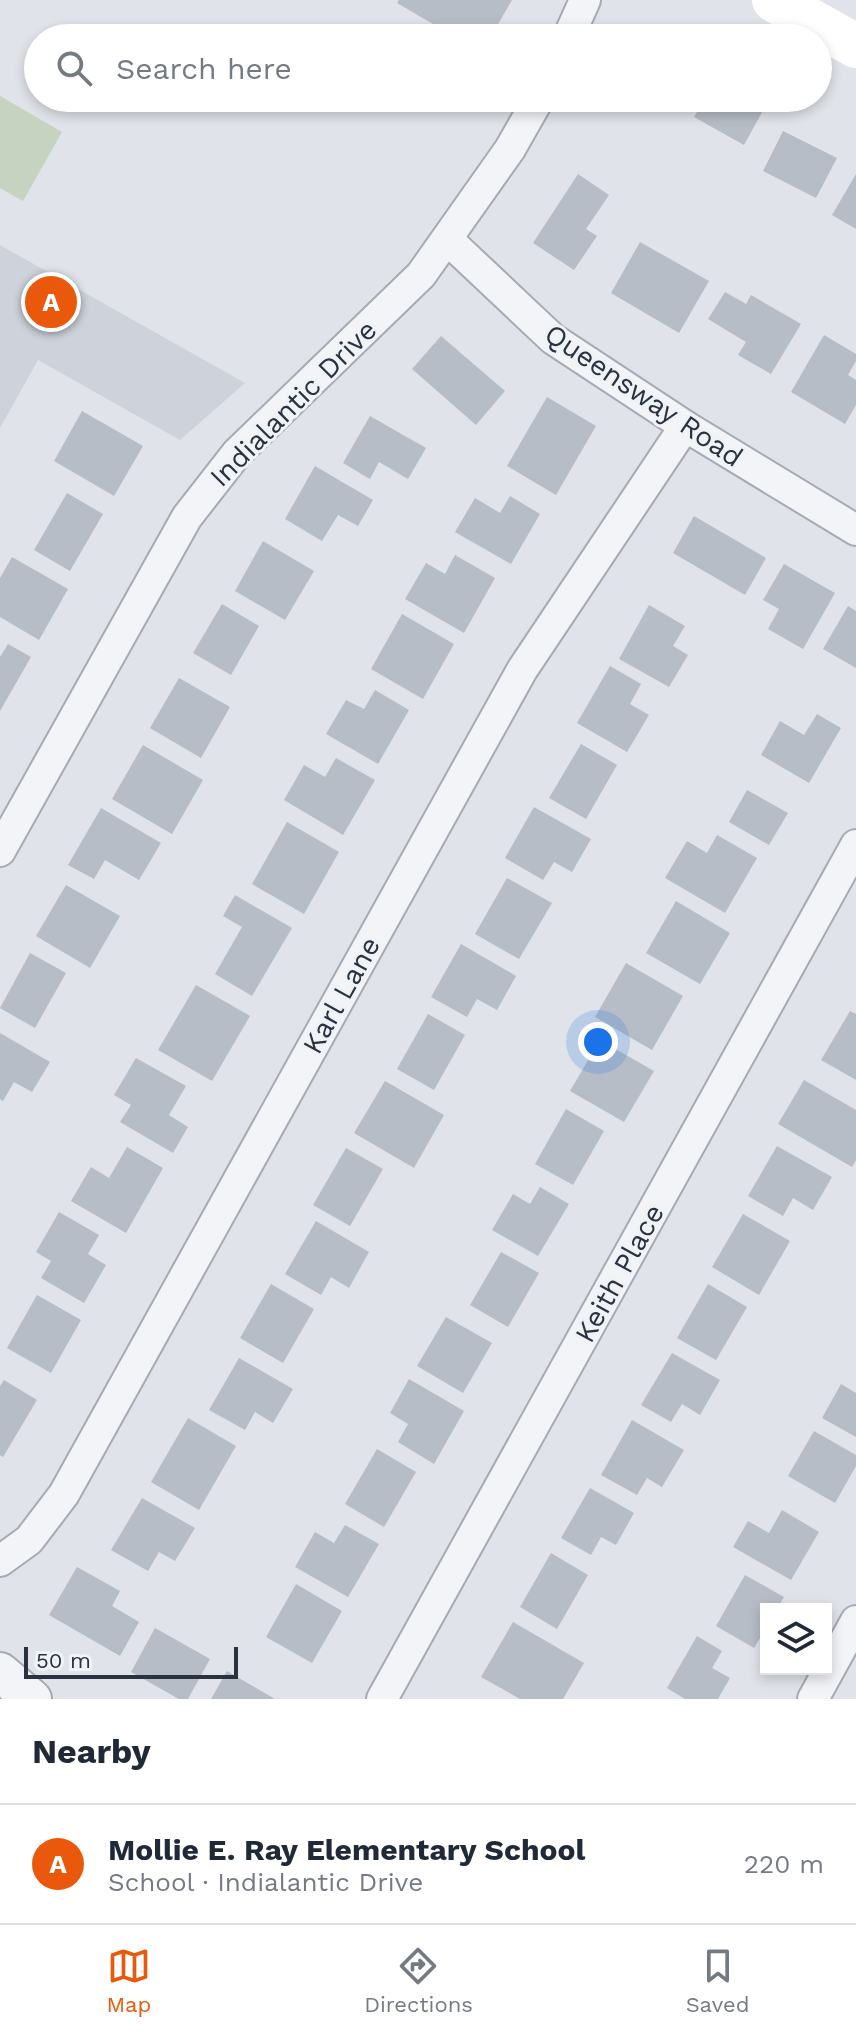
<!DOCTYPE html>
<meta charset="utf-8">
<style>
:root{--surface:#fff;--page:#f2f2f3;--text:#1f2937;--muted:#747a83;--line:#e0e1e3;--accent:#ea580c}
body{margin:0;font-family:"Work Sans",sans-serif;background:var(--page);color:var(--text)}
.controls{position:absolute;right:24px;bottom:24px;display:grid;overflow:hidden;border-radius:0px;box-shadow:0 4px 12px #0003}
.controls button{width:72px;height:72px;display:grid;place-items:center;padding:0;border:0;border-bottom:2px solid var(--line);background:var(--surface);color:var(--text);font:40px sans-serif}
.scale{position:absolute;left:24px;bottom:20px;width:214px;box-sizing:border-box;padding-left:8px;border:4px solid #283240;border-top:0;font-size:22px;line-height:28px;white-space:nowrap;color:#283240;-webkit-text-stroke:6px #eff2f6;paint-order:stroke}
.you{position:absolute;left:598px;top:1042px;width:28px;height:28px;margin:-20px;border:6px solid #fff;border-radius:50%;background:#1a73e8;box-shadow:0 0 0 12px #1a73e833}
.badge{display:grid;place-items:center;width:52px;height:52px;border-radius:50%;background:var(--accent);color:#fff;font-size:26px;font-weight:700}
.pin{position:absolute;translate:-50% -50%;border:4px solid #fff;box-shadow:0 2px 8px #0006}
.list{margin:0;padding:0;list-style:none}
h2{display:flex;justify-content:space-between;align-items:center;height:104px;margin:0;padding:0 32px;font-size:34px}
h2 small{font-size:26px;font-weight:400;color:var(--muted)}
.list li{display:grid;grid-template-columns:52px 1fr auto;gap:24px;align-items:center;box-sizing:border-box;height:120px;padding:0 32px;border-top:2px solid var(--line)}
.list b{display:block;font-size:30px;white-space:nowrap}
.list p{margin:0;font-size:26px;white-space:nowrap;color:var(--muted)}
.list em{font-size:26px;font-style:normal;color:var(--muted)}
.icon{flex:none;width:44px;height:44px;fill:none;stroke:currentColor;stroke-width:2;stroke-linecap:round;stroke-linejoin:round}
.map{position:relative;flex:none;width:856px;height:1699px;overflow:hidden}
.search{position:absolute;background:var(--surface);box-shadow:0 4px 12px #0003;left:24px;right:24px;top:24px;height:88px;display:flex;align-items:center;gap:20px;box-sizing:border-box;padding:0 28px;border-radius:44px;color:var(--muted);font-size:30px}
.sheet{height:224px;background:var(--surface)}
nav{display:flex;justify-content:space-around;align-items:center;box-sizing:border-box;height:112px;border-top:2px solid var(--line);background:var(--surface);font-size:22px;color:var(--muted)}
nav a{display:grid;justify-items:center;gap:4px}
nav .on{color:var(--accent)}
.map>svg:first-child{display:block}
</style>
<div class="map">
<svg width="856" height="1699" viewBox="0 0 856 1699">
<rect width="100%" height="100%" fill="#e0e3e9"/>
<!-- built -->
<polygon fill="#ced3db" points="0,245 245,383 180,440 38,360 0,428"/>
<!-- green -->
<polygon fill="#c6d3c1" points="0,96 62,132 23,201 0,188"/>
<!-- building -->
<g fill="#b7bdc6">
<polygon points="399,0 512,0 490,38 457,38 397,3"/>
<polygon points="705,98 749,98 765,107 744,145 694,117"/>
<polygon points="783,131 837,158 816,198 763,171"/>
<polygon points="578,174 609,195 586,229 597,236 574,270 533,243"/>
<polygon points="856,174 856,229 832,215"/>
<polygon points="640,242 709,281 679,333 611,293"/>
<polygon points="725,292 746,304 751,295 801,324 771,374 738,355 746,342 708,319"/>
<polygon points="824,335 856,354 856,361 848,375 856,380 856,405 845,424 791,392"/>
<polygon points="441,336 505,391 476,425 412,369"/>
<polygon points="547,397 596,426 556,495 507,466"/>
<polygon points="82,411 143,446 114,496 54,461"/>
<polygon points="370,416 426,448 408,479 379,462 370,479 343,463"/>
<polygon points="315,466 373,500 358,526 338,515 322,541 285,519"/>
<polygon points="67,493 103,514 70,571 34,550"/>
<polygon points="510,496 540,514 511,564 455,532 475,498 500,513"/>
<polygon points="694,516 766,558 745,595 673,553"/>
<polygon points="263,541 314,571 285,620 235,591"/>
<polygon points="455,555 495,578 464,633 405,599 426,563 445,574"/>
<polygon points="12,557 68,589 39,640 0,617 0,578"/>
<polygon points="784,564 835,593 803,649 768,629 779,609 763,600"/>
<polygon points="222,604 259,626 231,675 193,653"/>
<polygon points="649,605 685,626 673,646 688,655 669,687 619,659"/>
<polygon points="848,606 856,611 856,668 823,649"/>
<polygon points="402,614 454,644 423,699 371,669"/>
<polygon points="8,644 31,657 0,711 0,657"/>
<polygon points="610,666 641,684 630,704 649,715 627,752 577,723"/>
<polygon points="179,678 230,707 201,758 150,728"/>
<polygon points="375,690 409,710 378,764 326,734 346,700 364,709"/>
<polygon points="817,714 841,728 809,783 761,755 780,721 804,735"/>
<polygon points="581,744 617,765 586,819 549,798"/>
<polygon points="143,745 203,780 172,834 112,799"/>
<polygon points="336,758 375,780 343,835 284,800 304,765 325,777"/>
<polygon points="747,790 788,813 769,845 729,822"/>
<polygon points="534,807 591,839 572,872 554,862 543,880 505,858"/>
<polygon points="101,808 161,843 139,880 105,860 94,879 68,865"/>
<polygon points="287,822 339,852 304,914 252,884"/>
<polygon points="717,835 757,858 725,913 665,878 687,841 707,853"/>
<polygon points="507,878 552,903 519,959 475,934"/>
<polygon points="66,885 120,916 90,968 36,936"/>
<polygon points="235,895 292,928 252,996 215,974 242,927 223,916"/>
<polygon points="676,901 730,933 700,984 646,953"/>
<polygon points="461,944 516,976 497,1010 477,999 467,1017 431,997"/>
<polygon points="30,953 66,973 35,1028 0,1008"/>
<polygon points="626,963 683,996 652,1050 595,1017"/>
<polygon points="196,985 250,1016 212,1081 158,1050"/>
<polygon points="850,1011 856,1014 856,1080 821,1060"/>
<polygon points="428,1014 465,1035 434,1090 397,1069"/>
<polygon points="0,1033 50,1062 32,1092 14,1082 3,1101 0,1099"/>
<polygon points="600,1040 654,1071 624,1122 570,1091"/>
<polygon points="136,1058 186,1086 169,1115 188,1127 173,1153 120,1122 131,1105 114,1095"/>
<polygon points="804,1080 856,1110 856,1160 852,1167 778,1124"/>
<polygon points="385,1081 444,1115 414,1168 354,1133"/>
<polygon points="566,1109 604,1131 573,1185 535,1164"/>
<polygon points="777,1146 832,1177 813,1210 793,1198 783,1216 748,1196"/>
<polygon points="127,1147 163,1168 126,1233 71,1201 91,1167 109,1178"/>
<polygon points="346,1148 383,1169 350,1226 313,1205"/>
<polygon points="540,1187 569,1204 538,1256 492,1230 513,1194 530,1204"/>
<polygon points="59,1212 99,1235 88,1254 106,1265 84,1303 41,1278 51,1261 36,1252"/>
<polygon points="743,1214 790,1241 759,1295 712,1267"/>
<polygon points="316,1221 369,1252 349,1288 331,1277 321,1295 285,1274"/>
<polygon points="501,1252 539,1273 508,1327 470,1305"/>
<polygon points="271,1284 314,1309 283,1363 240,1338"/>
<polygon points="708,1284 747,1307 716,1360 677,1338"/>
<polygon points="37,1295 81,1320 51,1373 7,1348"/>
<polygon points="446,1317 492,1343 463,1393 417,1366"/>
<polygon points="672,1353 720,1380 700,1415 682,1404 671,1422 641,1405"/>
<polygon points="239,1358 293,1389 273,1423 255,1412 245,1430 209,1410"/>
<polygon points="409,1379 464,1411 434,1464 398,1442 408,1424 390,1413"/>
<polygon points="4,1380 37,1400 3,1457 0,1455 0,1386"/>
<polygon points="841,1384 856,1393 856,1437 822,1418"/>
<polygon points="188,1418 236,1446 199,1510 151,1482"/>
<polygon points="632,1420 684,1450 662,1487 647,1478 637,1495 601,1475"/>
<polygon points="814,1431 856,1455 856,1466 835,1503 788,1476"/>
<polygon points="377,1449 416,1472 384,1527 345,1504"/>
<polygon points="590,1488 634,1513 616,1545 601,1537 591,1555 561,1538"/>
<polygon points="142,1498 195,1528 175,1561 159,1552 148,1571 111,1550"/>
<polygon points="782,1510 819,1532 791,1580 733,1547 748,1521 769,1533"/>
<polygon points="345,1525 379,1544 348,1597 295,1567 315,1532 334,1543"/>
<polygon points="551,1553 588,1575 557,1629 520,1607"/>
<polygon points="77,1567 120,1591 112,1606 139,1622 120,1656 49,1615"/>
<polygon points="745,1575 784,1597 777,1609 766,1609 766,1628 754,1648 716,1626"/>
<polygon points="296,1584 342,1611 312,1663 266,1637"/>
<polygon points="513,1622 584,1663 563,1699 520,1699 481,1677"/>
<polygon points="155,1628 210,1659 188,1699 179,1699 131,1672"/>
<polygon points="697,1636 722,1651 712,1668 730,1678 718,1699 685,1699 667,1688"/>
<polygon points="227,1671 275,1699 211,1699"/>
</g>
<g fill="none" stroke-linecap="round" stroke-linejoin="round">
<defs>
<g id="minor">
<polyline points="568,38 585,0"/>
<polyline points="448,240 553,339 685,426 856,530"/>
<polyline points="0,851 187,517 237,453 421,275 510,149 539,98"/>
<polyline points="0,1561 29,1540 64,1494 522,670 685,426"/>
<polyline points="382,1699 856,845"/>
<polyline points="813,1699 856,1621"/>
</g>
<polyline id="tertiary" points="0,1672 32,1699"/>
</defs>
<!-- minor casing -->
<use href="#minor" stroke="#a5aab3" stroke-width="34"/>
<!-- tertiary casing -->
<use href="#tertiary" stroke="#a5aab3" stroke-width="42"/>
<!-- minor -->
<use href="#minor" stroke="#f2f4f7" stroke-width="30"/>
<!-- tertiary -->
<use href="#tertiary" stroke="#f2f4f7" stroke-width="38"/>
<!-- secondary -->
<polyline stroke="#fff" stroke-width="44" points="774,0 856,46"/>
</g>
<g text-anchor="middle" stroke-width="6" stroke-linejoin="round" paint-order="stroke">
<!-- street labels -->
<g font-size="28" fill="#283240" stroke="#eff2f6">
<text transform="translate(644 395) rotate(34)" y="10">Queensway Road</text>
<text transform="translate(293 403) rotate(-45)" y="10">Indialantic Drive</text>
<text transform="translate(341 995) rotate(-61)" y="10">Karl Lane</text>
<text transform="translate(619 1273) rotate(-61)" y="10">Keith Place</text>
</g>
</g>
</svg>
<div class="controls">
<button><svg class="icon" aria-label="layers" viewBox="0 0 24 24"><path d="M12 4l9 5-9 5-9-5zM3 14l9 5 9-5"/></svg></button>
</div>
<div class="scale">50 m</div>
<div class="you"></div>
<div class="pin badge" style="left:51px;top:302px">A</div>
<div class="search"><svg class="icon" aria-label="search" viewBox="0 0 24 24"><circle cx="10" cy="10" r="6"/><path d="M15 15l6 6"/></svg>Search here</div>
</div>
<section class="sheet">
<h2>Nearby<small></small></h2>
<ul class="list">
<li><span class="badge">A</span><div><b>Mollie E. Ray Elementary School</b><p>School · Indialantic Drive</p></div><em>220 m</em></li>
</ul>
</section>
<nav>
<a class="on"><svg class="icon" aria-label="map" viewBox="0 0 24 24"><path d="M3 6l6-2 6 2 6-2v14l-6 2-6-2-6 2zM9 4v14M15 6v14"/></svg>Map</a>
<a><svg class="icon" aria-label="directions" viewBox="0 0 24 24"><path d="M12 3l9 9-9 9-9-9zM9 14v-3h6M13 9l2 2-2 2"/></svg>Directions</a>
<a><svg class="icon" aria-label="saved" viewBox="0 0 24 24"><path d="M7 4h10v16l-5-4-5 4z"/></svg>Saved</a>
</nav>
